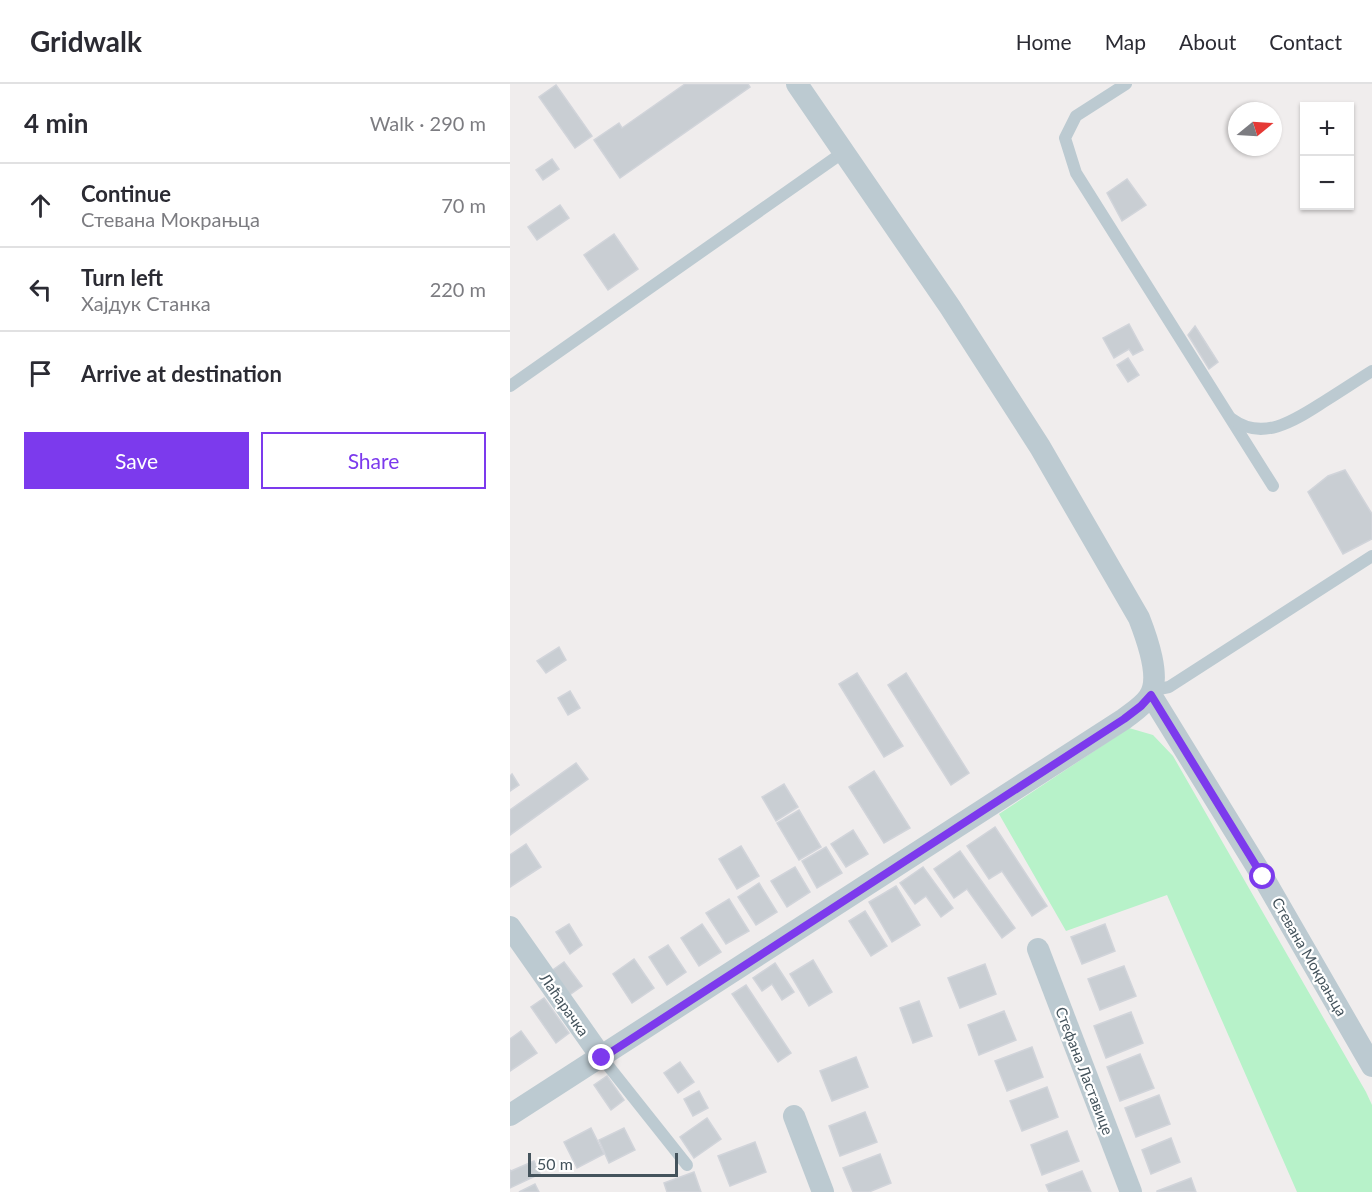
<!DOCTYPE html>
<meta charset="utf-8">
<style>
:root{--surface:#fff;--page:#f2f2f3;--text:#2b2b33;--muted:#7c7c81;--line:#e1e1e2;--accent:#7c3aed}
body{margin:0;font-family:Lato,sans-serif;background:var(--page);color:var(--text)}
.controls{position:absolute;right:18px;top:18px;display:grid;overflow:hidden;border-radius:0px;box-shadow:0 2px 4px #0004}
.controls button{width:54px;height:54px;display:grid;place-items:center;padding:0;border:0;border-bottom:2px solid var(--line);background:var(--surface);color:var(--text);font:30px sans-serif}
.compass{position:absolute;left:718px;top:18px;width:54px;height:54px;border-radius:50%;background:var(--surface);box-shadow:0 2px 4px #0004;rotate:72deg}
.scale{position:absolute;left:18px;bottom:15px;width:150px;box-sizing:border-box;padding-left:6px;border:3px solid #44535c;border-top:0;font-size:16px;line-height:21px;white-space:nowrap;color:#44535c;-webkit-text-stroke:4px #fff;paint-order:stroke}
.stop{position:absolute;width:18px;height:18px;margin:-14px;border:4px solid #7c3aed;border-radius:50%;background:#fff}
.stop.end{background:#7c3aed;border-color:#fff;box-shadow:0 2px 6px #0008}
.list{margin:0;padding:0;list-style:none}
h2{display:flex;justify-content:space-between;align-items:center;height:78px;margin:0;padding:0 24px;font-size:26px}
h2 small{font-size:20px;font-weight:400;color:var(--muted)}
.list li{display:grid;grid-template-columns:39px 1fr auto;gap:18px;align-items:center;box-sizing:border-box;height:84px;padding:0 24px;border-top:2px solid var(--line)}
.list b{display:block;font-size:22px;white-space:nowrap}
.list p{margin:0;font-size:20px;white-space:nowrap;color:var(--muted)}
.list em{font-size:20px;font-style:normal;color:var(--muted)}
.actions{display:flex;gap:12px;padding:18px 24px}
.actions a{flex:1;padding:14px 0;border:2px solid var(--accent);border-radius:0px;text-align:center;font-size:21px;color:var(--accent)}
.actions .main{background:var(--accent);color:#fff}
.icon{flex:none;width:33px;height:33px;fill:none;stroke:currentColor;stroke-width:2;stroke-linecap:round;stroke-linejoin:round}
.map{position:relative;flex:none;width:862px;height:1108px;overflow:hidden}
header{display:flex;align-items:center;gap:36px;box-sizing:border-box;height:84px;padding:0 30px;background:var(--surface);border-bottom:2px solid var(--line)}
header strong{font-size:28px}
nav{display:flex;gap:33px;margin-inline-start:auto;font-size:21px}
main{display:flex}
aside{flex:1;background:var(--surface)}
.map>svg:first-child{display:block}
</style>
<header>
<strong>Gridwalk</strong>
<nav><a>Home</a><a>Map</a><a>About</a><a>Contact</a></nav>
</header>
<main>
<aside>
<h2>4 min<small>Walk · 290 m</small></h2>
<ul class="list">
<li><svg class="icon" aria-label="ahead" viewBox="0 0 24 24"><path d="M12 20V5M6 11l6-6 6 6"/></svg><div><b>Continue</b><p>Стевана Мокрањца</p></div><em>70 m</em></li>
<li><svg class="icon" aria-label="left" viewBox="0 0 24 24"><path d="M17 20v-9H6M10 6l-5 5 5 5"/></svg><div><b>Turn left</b><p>Хајдук Станка</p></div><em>220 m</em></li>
<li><svg class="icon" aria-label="arrive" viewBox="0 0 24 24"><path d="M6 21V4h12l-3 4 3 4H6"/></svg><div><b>Arrive at destination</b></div></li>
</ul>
<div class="actions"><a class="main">Save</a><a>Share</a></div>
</aside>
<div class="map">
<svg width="862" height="1108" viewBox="0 0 862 1108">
<rect width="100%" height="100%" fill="#f0eded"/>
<!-- green -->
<polygon fill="#b7f2c9" points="619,644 643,651 663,672 856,1008 862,1021 862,1108 787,1108 657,811 556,847 489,730"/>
<!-- building -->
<g fill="#c9ced3" stroke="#d1d4da" stroke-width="1.5">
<polygon points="175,0 238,0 240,3 110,94 84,56 109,39 112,44"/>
<polygon points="46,1 82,52 65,64 29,13"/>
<polygon points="42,75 49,85 33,96 26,86"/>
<polygon points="617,95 636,121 612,137 597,109"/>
<polygon points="50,121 59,134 27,156 18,143"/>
<polygon points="104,150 128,185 98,206 74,171"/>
<polygon points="619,240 633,266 623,271 619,265 604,274 593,254"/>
<polygon points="685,242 708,278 699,285 678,251"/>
<polygon points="618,274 629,291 618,298 607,281"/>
<polygon points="835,386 862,430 862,455 833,470 798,408 818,392"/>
<polygon points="49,563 56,576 36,589 27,577"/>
<polygon points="347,589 393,662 374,673 329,600"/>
<polygon points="396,589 459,689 441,701 378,601"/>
<polygon points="60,607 70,624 58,631 48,614"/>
<polygon points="66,679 78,695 0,751 0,726"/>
<polygon points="364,687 400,744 374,759 339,703"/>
<polygon points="2,690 9,701 0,707 0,692"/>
<polygon points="274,700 288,723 266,737 252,713"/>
<polygon points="289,726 311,763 289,776 267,739"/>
<polygon points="485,743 537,822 522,832 492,787 479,795 457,762"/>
<polygon points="343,746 358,770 336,783 321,760"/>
<polygon points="16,760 31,783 0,803 0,771"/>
<polygon points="231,762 249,792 227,805 209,775"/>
<polygon points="316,763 332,789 307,804 292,777"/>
<polygon points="450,767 505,844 492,854 457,805 444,814 424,785"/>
<polygon points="285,783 300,808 277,823 261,797"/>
<polygon points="413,783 443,824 431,833 416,812 405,820 390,799"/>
<polygon points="249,799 267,828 246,841 228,813"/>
<polygon points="386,802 410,841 382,858 359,818"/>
<polygon points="219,815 239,847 216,860 196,829"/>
<polygon points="355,827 377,862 361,872 339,837"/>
<polygon points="59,840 72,861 60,870 46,848"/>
<polygon points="192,840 211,868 189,882 171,854"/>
<polygon points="595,840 605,867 572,880 561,853"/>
<polygon points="158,861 176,888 157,901 139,873"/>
<polygon points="124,875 144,904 122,919 103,890"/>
<polygon points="303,876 322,908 299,922 280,890"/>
<polygon points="54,878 72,902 58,912 40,888"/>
<polygon points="265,879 284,908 272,916 262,900 252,907 243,894"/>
<polygon points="475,880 486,910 450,924 438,894"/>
<polygon points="614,882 626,912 590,926 578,895"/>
<polygon points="236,901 281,969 268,978 222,910"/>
<polygon points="34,914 59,949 46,959 21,923"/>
<polygon points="409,917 422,952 403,959 390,924"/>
<polygon points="494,927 506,956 469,971 458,941"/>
<polygon points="621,928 633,959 596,974 584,942"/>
<polygon points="11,947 27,969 0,987 0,955"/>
<polygon points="522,963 533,993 497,1007 485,977"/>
<polygon points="630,970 644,1004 610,1017 597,983"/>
<polygon points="346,973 358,1003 322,1017 310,987"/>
<polygon points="170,978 184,998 168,1009 154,989"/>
<polygon points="97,992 114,1016 101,1026 84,1001"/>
<polygon points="537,1003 548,1033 512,1047 500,1017"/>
<polygon points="189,1007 198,1024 183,1032 174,1015"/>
<polygon points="649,1011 660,1040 626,1053 615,1024"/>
<polygon points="355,1028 367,1058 330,1072 319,1042"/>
<polygon points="197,1034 211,1055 184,1074 170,1053"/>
<polygon points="81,1044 94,1070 67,1084 54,1058"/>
<polygon points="114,1044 125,1066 99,1079 89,1056"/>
<polygon points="557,1047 569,1077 532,1091 521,1061"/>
<polygon points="661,1054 670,1078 641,1090 632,1066"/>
<polygon points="245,1058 256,1088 220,1102 208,1072"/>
<polygon points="370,1070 381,1099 359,1108 343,1108 333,1084"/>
<polygon points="24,1077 30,1090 0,1104 0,1086 1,1087"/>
<polygon points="572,1087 581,1108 539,1108 536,1101"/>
<polygon points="184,1088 191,1108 157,1108 154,1099"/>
<polygon points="681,1094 686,1108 647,1108 647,1107"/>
<polygon points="25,1100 29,1108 9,1108"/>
</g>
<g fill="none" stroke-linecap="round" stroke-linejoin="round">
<!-- service -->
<g stroke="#bccad1" stroke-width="12">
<polyline points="616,0 566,32 555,54 566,89 763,402"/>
<polyline points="0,302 335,67"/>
<path d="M722,335C754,359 788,334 815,317C831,307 846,297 862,287"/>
<polyline points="643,603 649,605 659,603 862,472"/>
<polyline points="92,974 177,1081"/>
</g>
<!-- minor -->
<g stroke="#bccad1" stroke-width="22">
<polyline points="641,611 753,793 862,982"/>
<polyline points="0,843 92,974"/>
<polyline points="528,865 621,1108"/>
<path d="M0,1031L614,635C623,628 633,622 639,613C652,595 636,552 629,534L530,363L440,223L287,0"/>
<polyline points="284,1032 313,1108"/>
</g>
</g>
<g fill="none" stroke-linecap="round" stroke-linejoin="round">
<!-- route -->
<polyline stroke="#7c3aed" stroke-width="8" points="92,974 614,635 631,622 641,611 753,793"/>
</g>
<g text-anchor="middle" stroke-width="4.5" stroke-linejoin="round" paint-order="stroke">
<!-- street labels -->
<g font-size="15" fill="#44535c" stroke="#fff">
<text transform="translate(799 873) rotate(60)" y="5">Стевана Мокрањца</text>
<text transform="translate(54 921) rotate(55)" y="5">Лаћарачка</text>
<text transform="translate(574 987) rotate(69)" y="5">Стефана Ластавице</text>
</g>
</g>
</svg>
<div class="controls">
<button>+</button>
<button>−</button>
</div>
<svg class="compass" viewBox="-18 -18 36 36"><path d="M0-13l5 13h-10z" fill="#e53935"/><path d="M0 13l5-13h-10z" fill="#7c7c81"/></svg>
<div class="scale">50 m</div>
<div class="stop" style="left:753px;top:793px"></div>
<div class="stop end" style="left:92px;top:974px"></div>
</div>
</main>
